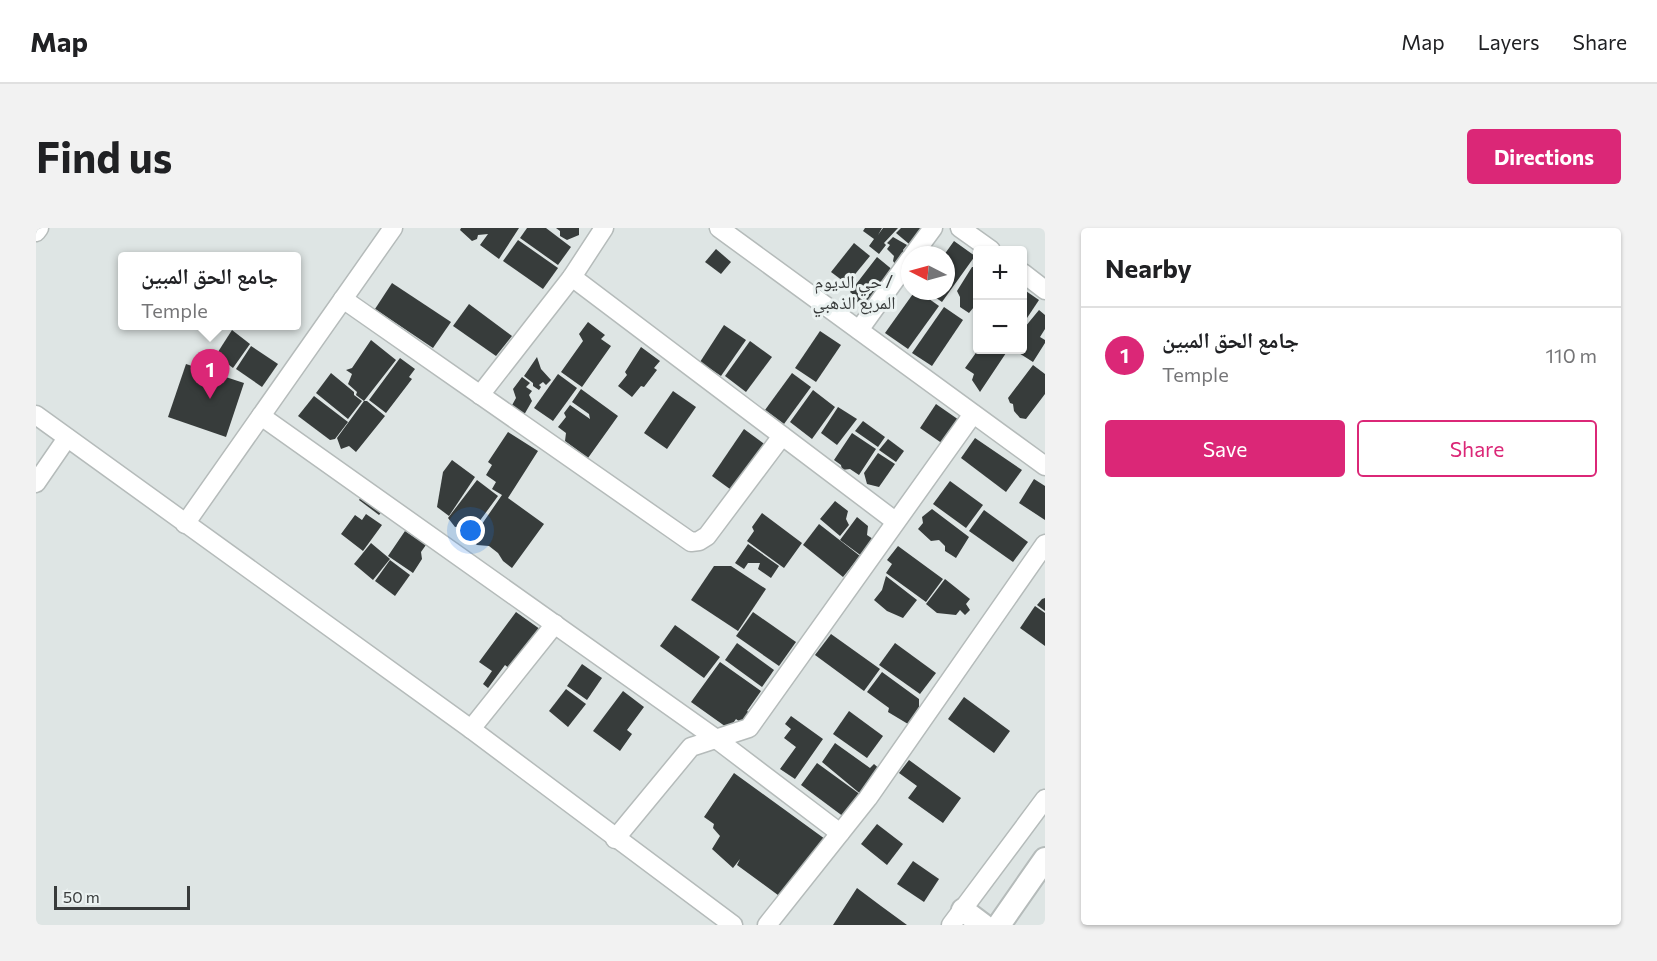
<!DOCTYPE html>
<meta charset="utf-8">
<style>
:root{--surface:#fff;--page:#f2f2f2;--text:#202124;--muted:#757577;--line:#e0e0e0;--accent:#db2777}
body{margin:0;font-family:Commissioner,"Noto Naskh Arabic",sans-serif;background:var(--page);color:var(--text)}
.controls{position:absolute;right:18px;top:18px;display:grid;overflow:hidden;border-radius:6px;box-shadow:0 2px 4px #0004}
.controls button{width:54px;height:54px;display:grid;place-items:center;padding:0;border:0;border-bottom:2px solid var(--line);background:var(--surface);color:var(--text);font:30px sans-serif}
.compass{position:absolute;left:865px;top:18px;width:54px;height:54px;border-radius:50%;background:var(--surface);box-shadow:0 2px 4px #0004;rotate:276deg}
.scale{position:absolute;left:18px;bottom:15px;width:136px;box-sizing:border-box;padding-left:6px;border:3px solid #383b3b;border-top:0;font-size:16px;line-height:21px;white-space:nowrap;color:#383b3b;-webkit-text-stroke:4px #ebf2f1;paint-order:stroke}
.you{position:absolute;left:435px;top:303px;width:21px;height:21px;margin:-15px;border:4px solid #fff;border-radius:50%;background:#1a73e8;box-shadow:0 0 0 9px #1a73e833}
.badge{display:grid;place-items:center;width:39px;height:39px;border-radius:50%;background:var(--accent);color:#fff;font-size:20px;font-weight:700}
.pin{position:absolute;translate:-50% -50px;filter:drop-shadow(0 2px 3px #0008)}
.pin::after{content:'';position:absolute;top:32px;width:21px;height:18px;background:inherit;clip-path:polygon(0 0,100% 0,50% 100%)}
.popup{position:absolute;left:82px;top:24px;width:183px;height:78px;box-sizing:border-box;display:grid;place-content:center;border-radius:6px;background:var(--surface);filter:drop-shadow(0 2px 4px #0005);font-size:20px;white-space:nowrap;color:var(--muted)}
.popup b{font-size:22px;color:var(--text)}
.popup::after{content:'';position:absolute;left:50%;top:100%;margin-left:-12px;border:12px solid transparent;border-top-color:var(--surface)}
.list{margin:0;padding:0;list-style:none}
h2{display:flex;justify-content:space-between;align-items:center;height:78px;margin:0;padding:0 24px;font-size:26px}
h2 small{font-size:20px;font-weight:400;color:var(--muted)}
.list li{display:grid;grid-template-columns:39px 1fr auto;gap:18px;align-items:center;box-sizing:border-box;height:96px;padding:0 24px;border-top:2px solid var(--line)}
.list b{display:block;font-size:22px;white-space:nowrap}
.list p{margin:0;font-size:20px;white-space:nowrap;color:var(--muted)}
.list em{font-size:20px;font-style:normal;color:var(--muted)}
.actions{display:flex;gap:12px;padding:18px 24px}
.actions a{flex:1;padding:14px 0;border:2px solid var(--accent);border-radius:6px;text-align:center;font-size:21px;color:var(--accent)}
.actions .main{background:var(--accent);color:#fff}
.map{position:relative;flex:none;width:1009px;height:697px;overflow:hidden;border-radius:6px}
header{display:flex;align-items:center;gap:36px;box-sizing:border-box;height:84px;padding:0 30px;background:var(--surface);border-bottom:2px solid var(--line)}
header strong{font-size:28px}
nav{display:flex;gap:33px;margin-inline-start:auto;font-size:21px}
.intro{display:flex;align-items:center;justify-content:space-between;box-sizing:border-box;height:144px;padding:0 36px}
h1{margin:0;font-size:42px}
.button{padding:15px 27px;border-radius:6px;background:var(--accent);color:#fff;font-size:21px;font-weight:700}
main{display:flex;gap:36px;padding:0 36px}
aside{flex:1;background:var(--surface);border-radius:6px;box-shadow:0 2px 4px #0004}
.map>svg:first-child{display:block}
</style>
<header>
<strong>Map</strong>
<nav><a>Map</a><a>Layers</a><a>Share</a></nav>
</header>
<div class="intro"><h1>Find us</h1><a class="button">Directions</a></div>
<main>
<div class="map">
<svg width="1009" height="697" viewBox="0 0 1009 697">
<rect width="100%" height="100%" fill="#dee5e4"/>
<!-- building -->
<g fill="#373c3b">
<polygon points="425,0 483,0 463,31 444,17 452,6 442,7 441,11 436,13 424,2"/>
<polygon points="491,0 510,0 535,19 522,37 484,10"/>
<polygon points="520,0 543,0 543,7 531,12 524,8 524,3"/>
<polygon points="829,0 846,0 842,7 847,0 862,0 848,15 850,17 843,26 833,18 838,11 827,3"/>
<polygon points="865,0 884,0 891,7 879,21 860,5"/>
<polygon points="857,9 871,17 867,22 871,29 862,40 857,33 858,28 851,21 854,17 851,15"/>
<polygon points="482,12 522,40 507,61 467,33"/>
<polygon points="918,13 939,28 906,74 890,63 910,63 910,27 908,27"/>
<polygon points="818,15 834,28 811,56 795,44"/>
<polygon points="680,21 695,34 685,46 669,34"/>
<polygon points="841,29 858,43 829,80 820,73 820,69 814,64"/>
<polygon points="936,39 942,39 942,74 933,85 924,79 924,69 921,63"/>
<polygon points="356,55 415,94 397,120 339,81"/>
<polygon points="987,61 1003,72 987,96"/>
<polygon points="879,63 882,63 903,78 872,121 849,105"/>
<polygon points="433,76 476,108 460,128 417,98"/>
<polygon points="908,79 927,92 896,138 876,125"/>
<polygon points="1003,82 1009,87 1009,101 1004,109 1009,112 1009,115 997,134 978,122 987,122 987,108 990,102 989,99"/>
<polygon points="552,94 569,107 565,111 575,118 546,159 525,144 547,113 543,106"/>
<polygon points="688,97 710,112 685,148 664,134"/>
<polygon points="196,102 214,116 197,140 180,127"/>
<polygon points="784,103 805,117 780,154 759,140"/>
<polygon points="335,112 360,132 328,173 320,167 321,164 312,156 316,146 310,142 316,140"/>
<polygon points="714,113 736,129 710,164 689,148"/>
<polygon points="215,118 242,136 226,159 200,141"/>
<polygon points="605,119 624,133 618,140 621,142 608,159 605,158 596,169 582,158 591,147 589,144"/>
<polygon points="942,122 972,122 944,164 936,152 938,146 929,140"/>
<polygon points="501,129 505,141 515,152 510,157 507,154 503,157 505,159 503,162 497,158 497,155 488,148"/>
<polygon points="364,130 379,141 373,149 376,151 350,185 333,172"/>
<polygon points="150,136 208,155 190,209 132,189"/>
<polygon points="997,137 1009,146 1009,166 990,191 984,190 978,183 977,176 974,175 972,170"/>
<polygon points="295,145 318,164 318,167 326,173 312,191 280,165"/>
<polygon points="756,145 775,159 748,196 729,182"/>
<polygon points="522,146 541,160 517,193 498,180"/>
<polygon points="486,149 494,155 490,159 496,163 493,167 496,173 488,187 475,179 480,170 477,161"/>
<polygon points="545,161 582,188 552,230 529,213 530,205 522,199 530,189 528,185 534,177 554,191 553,186 536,174"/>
<polygon points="777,162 799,179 776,211 754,194"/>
<polygon points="637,163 660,179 631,221 608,205"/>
<polygon points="278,168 312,194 299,211 294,212 262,188"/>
<polygon points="328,173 331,173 349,188 320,224 313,218 305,221 301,210"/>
<polygon points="900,176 923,192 907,216 884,200"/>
<polygon points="802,179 821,191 801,217 785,205"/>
<polygon points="827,193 849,209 842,219 819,203"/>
<polygon points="708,201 731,218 698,264 676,248"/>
<polygon points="472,204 502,223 472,270 508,296 476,340 467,333 462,325 453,318 441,317 435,312 466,267 456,261 460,254 450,247 456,237 452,234"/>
<polygon points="816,205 840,221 823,247 814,241 806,242 805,237 798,232"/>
<polygon points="939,210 986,242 970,264 925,230"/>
<polygon points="852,211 868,223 860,234 843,222"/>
<polygon points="842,225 859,236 843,259 831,256 828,245"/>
<polygon points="416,232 439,249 413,288 401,279 407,244"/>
<polygon points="998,251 1009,258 1009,292 983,275"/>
<polygon points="441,252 462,268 437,302 427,298 419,299 412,290"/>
<polygon points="914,253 947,277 930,300 897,276"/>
<polygon points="328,265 349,280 343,287 323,272"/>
<polygon points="799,273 812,283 810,291 813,297 804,308 784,291"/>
<polygon points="896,281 933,309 920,330 909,323 909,318 903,312 895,313 882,301 887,295 886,289"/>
<polygon points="948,282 992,314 977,334 933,303"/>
<polygon points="726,285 766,315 748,340 711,313 718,303 716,299"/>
<polygon points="330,286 346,297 327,323 305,306 319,287 326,292"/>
<polygon points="821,289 832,298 831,307 840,313 827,329 804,312"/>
<polygon points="783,296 824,328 807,349 767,317"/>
<polygon points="369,303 381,311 383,308 392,314 385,324 386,331 377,345 355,330 356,328 355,330 352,328"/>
<polygon points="335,315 354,331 337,352 318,336"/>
<polygon points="712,316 743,338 735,350 722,341 724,335 712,335 708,341 699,335"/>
<polygon points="862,318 907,351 890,374 850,345 856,336 851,332"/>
<polygon points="354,332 374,347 359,368 339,353"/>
<polygon points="678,338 695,338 730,361 702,403 655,372"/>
<polygon points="850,348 881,372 867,390 851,383 838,372 846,362"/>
<polygon points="909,351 934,371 930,376 934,382 929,387 924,382 920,387 901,385 890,376"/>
<polygon points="1009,370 1009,383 1001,377 1006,371"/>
<polygon points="999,378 1009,385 1009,418 984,400"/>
<polygon points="480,384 508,404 478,444 469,437 452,460 447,456 456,443 443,434"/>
<polygon points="717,384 760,414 743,438 700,408"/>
<polygon points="639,397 684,429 668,450 624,418"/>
<polygon points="795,406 844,441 828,463 779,427"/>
<polygon points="701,415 738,442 726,459 689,432"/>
<polygon points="859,415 900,445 884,466 843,437"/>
<polygon points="684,434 725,463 711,483 715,486 708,497 700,491 693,501 655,474"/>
<polygon points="546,436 566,450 551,472 531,458"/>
<polygon points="846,444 883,471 883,479 872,496 852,484 853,480 831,464"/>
<polygon points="530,461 550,476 532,499 513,483"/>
<polygon points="587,463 608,479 591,502 596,506 584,523 557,503"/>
<polygon points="928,469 974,503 958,525 912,491"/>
<polygon points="813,483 847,508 831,530 797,506"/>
<polygon points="755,488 787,511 759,551 744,541 760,519 748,510 755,501 749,496"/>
<polygon points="799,515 834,540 838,536 848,545 827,568 786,534"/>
<polygon points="873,532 925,570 907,595 872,570 881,558 863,545"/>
<polygon points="781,535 825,567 808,589 765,557"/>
<polygon points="698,545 789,611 746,670 701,637 704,631 697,640 676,621 684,608 677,600 678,596 668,589"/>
<polygon points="841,596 867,616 851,637 825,616"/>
<polygon points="877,633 903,651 888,674 861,656"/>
<polygon points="821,660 845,678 871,697 797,697"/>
</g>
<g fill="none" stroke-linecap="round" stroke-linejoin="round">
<defs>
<g id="minor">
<polyline points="683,0 1009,238"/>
<polyline points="924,0 955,22"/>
<polyline points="0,4 3,0"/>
<polyline points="877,27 897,0"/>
<polyline points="987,45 1009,62"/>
<polyline points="536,49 859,293"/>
<polyline points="307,71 655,314 663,313 671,308 746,208"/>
<polyline points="823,102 874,31"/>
<polyline points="444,167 536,49 568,0"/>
<polyline points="0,187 435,501 697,697"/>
<polyline points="225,188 679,510 804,605"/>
<polyline points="0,255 31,210"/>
<polyline points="149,296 357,0"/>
<polyline points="435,501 519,396"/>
<polyline points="579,611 655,519 713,500 937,186"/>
<polyline points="731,697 832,570 1009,316"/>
<polyline points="915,697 1009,571"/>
</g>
<g id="major">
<polyline points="927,682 947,697"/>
<polyline points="963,697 1009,631"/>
</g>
</defs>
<!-- minor casing -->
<use href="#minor" stroke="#b5bbba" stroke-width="21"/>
<!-- major casing -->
<use href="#major" stroke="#b5bbba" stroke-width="26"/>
<!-- minor -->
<use href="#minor" stroke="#fff" stroke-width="18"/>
<!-- major -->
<use href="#major" stroke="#fff" stroke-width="22"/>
</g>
<g text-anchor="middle" stroke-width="6" stroke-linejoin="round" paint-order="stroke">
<!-- neighbourhood labels -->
<g font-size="18" fill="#383b3b" stroke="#ebf2f1">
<text x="818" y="60">حي الديوم /<tspan x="818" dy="21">المربع الذهبي</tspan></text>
</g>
</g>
</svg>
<div class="controls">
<button>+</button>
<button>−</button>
</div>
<svg class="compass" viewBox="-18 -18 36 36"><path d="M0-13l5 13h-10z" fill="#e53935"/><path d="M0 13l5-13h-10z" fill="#757577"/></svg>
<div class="scale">50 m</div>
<div class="you"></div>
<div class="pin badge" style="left:174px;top:171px">1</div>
<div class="popup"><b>جامع الحق المبين</b>Temple</div>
</div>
<aside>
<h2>Nearby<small></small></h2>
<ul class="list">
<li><span class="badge">1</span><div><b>جامع الحق المبين</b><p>Temple</p></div><em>110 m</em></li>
</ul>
<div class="actions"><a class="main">Save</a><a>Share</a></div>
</aside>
</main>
